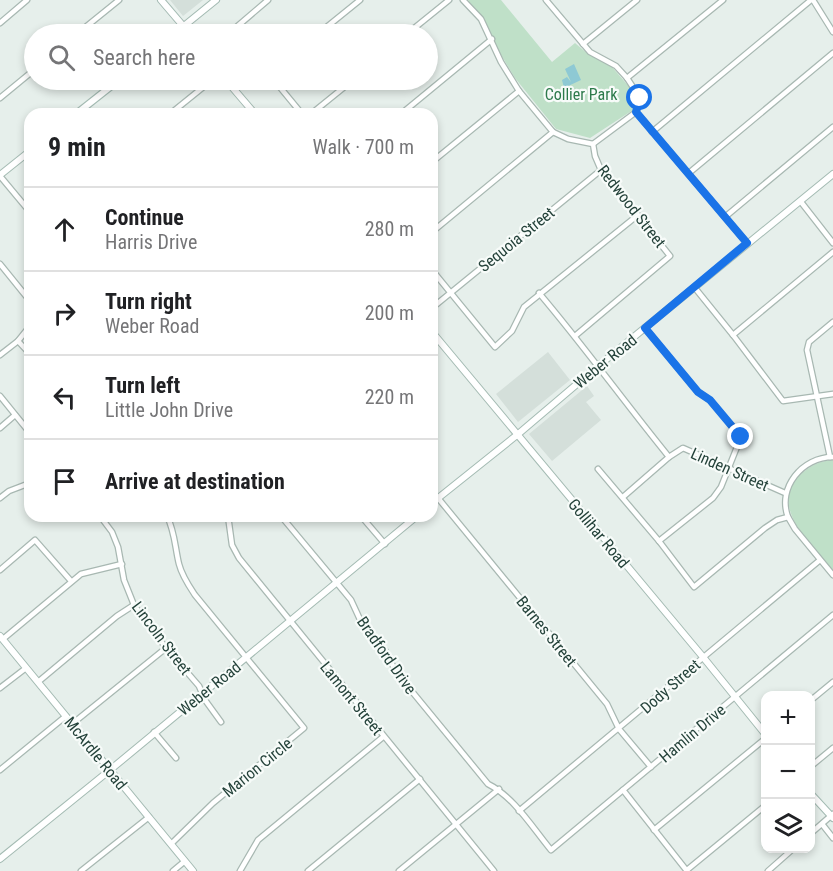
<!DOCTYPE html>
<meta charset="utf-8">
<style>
:root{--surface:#fff;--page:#f2f2f2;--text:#202124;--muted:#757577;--line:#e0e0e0}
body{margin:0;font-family:"Roboto Condensed",sans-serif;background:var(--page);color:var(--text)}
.controls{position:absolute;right:18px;bottom:18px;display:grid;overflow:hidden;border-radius:12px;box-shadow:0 3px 9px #0003}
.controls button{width:54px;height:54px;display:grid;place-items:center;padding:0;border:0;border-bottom:2px solid var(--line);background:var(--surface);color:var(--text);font:30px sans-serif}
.stop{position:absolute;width:18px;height:18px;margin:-14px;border:4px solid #1a73e8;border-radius:50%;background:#fff}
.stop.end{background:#1a73e8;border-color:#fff;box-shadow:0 2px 6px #0008}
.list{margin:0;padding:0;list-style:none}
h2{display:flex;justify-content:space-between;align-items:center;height:78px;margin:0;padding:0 24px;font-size:26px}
h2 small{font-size:20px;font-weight:400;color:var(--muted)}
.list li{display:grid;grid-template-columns:39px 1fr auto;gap:18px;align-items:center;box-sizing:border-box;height:84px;padding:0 24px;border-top:2px solid var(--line)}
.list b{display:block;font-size:22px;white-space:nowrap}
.list p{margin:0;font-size:20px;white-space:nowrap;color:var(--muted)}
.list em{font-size:20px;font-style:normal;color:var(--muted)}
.icon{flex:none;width:33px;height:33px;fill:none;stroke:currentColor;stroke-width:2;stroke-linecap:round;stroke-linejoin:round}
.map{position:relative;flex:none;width:833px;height:871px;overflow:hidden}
.search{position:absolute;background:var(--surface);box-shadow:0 3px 9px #0003;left:24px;top:24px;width:414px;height:66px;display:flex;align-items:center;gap:15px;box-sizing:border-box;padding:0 21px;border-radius:33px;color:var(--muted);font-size:22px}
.panel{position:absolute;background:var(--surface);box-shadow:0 3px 9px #0003;left:24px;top:108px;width:414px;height:414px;border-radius:18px}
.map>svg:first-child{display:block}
</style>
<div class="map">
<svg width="833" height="871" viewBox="0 0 833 871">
<rect width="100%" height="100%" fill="#e6efeb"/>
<!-- built -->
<g fill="#d4dfda">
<polygon points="170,0 203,0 183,16"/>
<polygon points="548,352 570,380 518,422 496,394"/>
<polygon points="587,386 594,396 586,402 601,420 552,461 529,434"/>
</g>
<!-- green -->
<g fill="#bfe0c8">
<polygon points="468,0 501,0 552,62 575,43 588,54 612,67 638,97 636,108 590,138 556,129 515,78"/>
<path d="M833,460V570C813,546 767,507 800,475C810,466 819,461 833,460Z"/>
</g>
<!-- water -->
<polygon fill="#8ec9d4" points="574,64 581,80 564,88 562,80 567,77 571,82 565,69"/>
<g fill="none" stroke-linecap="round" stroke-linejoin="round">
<defs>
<g id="street">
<polyline points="463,0 481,19 501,62 519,91 553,132 568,139 593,144 595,156 601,170 670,256 575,336"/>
<polyline points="546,0 590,52 616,66 627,78 640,98 636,112 747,243"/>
<polyline points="813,0 833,32"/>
<polyline points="0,23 27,0"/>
<polyline points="77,34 119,0"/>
<polyline points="236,34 233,30 268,0"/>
<polyline points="318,34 360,0"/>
<polyline points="407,34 449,0"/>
<polyline points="583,44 637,0"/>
<polyline points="627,78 723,0"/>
<polyline points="274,80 302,114"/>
<polyline points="0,98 34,70"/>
<polyline points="170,114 212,80"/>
<polyline points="311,114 353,80"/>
<polyline points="401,114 492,39"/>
<polyline points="652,132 811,0"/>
<polyline points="593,144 636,112"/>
<polyline points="432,162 519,91"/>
<polyline points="689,173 833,53"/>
<polyline points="0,176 30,212"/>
<polyline points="801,202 833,243"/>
<polyline points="725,217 833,127"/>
<polyline points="432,232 553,132"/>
<polyline points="0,264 30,301"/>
<polyline points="432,270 495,347 512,331 524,307 638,215"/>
<polyline points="695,288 733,335 783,401 833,394"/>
<path d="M539,293C584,346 625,403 669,457"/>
<polyline points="432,308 601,170"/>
<polyline points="645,328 698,392 710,400 741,437 721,487 713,498 659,541"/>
<polyline points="733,335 833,252"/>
<polyline points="18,341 30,354"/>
<polyline points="0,355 18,341 30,326"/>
<polyline points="0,396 30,433"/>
<polyline points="0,428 15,415"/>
<polyline points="830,457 807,350 809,342 833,322"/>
<path d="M598,469L659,541L694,587L765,528L777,520L788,517C777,488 802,457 833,457"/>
<polyline points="623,497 669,457 683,448 785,493"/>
<polyline points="0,498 9,491 30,483"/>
<polyline points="438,498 607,704 619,729 651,767"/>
<polyline points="100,516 112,532 118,547 124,580 134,605 166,648 199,686 205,700 221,722"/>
<path d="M167,516C175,532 175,548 179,564C182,576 189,586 195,595L304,728L213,803L171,844"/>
<polyline points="228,516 232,545 239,558 494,871"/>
<path d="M281,516L351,600L363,626L385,650L396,672L488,784C514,797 532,827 551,850L833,615"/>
<polyline points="361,516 385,544"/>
<polyline points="788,517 795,529 833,575"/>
<polyline points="0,570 35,540 71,581"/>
<polyline points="3,639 81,574 122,564"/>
<polyline points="38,682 117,616 134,605"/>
<polyline points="0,688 26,668"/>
<polyline points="810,701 833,682"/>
<polyline points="72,724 166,648"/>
<polyline points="154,732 176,758"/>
<polyline points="810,767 833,748"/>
<polyline points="0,770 66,716"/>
<polyline points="623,790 687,871"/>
<polyline points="519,811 820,560"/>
<polyline points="822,824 833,838"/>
<polyline points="654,830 766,738"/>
<polyline points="810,834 833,814"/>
<polyline points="687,870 766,805"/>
<polyline points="81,871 149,817"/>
<polyline points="173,871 185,861"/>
<polyline points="240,871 258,840 383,737"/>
<polyline points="308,871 420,779"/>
<polyline points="399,871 499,789"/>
<polyline points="768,871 794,848"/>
</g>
<g id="secondary">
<polyline points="161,0 190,34"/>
<polyline points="174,34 216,0"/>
<polyline points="226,80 255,114"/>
<polyline points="76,114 119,80"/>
<polyline points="0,175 30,151"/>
<polyline points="432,332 703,657 766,735"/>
<polyline points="432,503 517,435 597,367 833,174"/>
<polyline points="0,636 193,871"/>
<polyline points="810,793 833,818"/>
<polyline points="0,859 110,770 417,516"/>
</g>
</defs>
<!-- street casing -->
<use href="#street" stroke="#a8b8b2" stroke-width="7"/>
<!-- secondary casing -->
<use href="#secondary" stroke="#a4bbb3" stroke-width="8"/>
<!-- street -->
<use href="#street" stroke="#fff" stroke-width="4.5"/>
<!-- secondary -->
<use href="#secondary" stroke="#fff" stroke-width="6"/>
</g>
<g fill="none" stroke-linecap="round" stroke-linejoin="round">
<!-- route -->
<polyline stroke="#1a73e8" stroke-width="8" points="640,98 636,112 747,243 645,328 698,392 710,400 741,437"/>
</g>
<g text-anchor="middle" stroke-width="4.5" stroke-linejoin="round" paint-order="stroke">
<!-- park labels -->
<g font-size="16" fill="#2d7a4b" stroke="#f7fbf9">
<text x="581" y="100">Collier Park</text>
</g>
<!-- street labels -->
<g font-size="16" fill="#24423a" stroke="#f7fbf9">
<text transform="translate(632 206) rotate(52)" y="6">Redwood Street</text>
<text transform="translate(516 239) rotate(-39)" y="6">Sequoia Street</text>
<text transform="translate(605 361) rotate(-39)" y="6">Weber Road</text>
<text transform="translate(730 469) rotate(24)" y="6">Linden Street</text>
<text transform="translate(599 533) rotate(50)" y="6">Gollihar Road</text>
<text transform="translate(547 631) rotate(51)" y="6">Barnes Street</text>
<text transform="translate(162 638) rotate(53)" y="6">Lincoln Street</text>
<text transform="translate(387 655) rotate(55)" y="6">Bradford Drive</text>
<text transform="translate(670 686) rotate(-41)" y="6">Dody Street</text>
<text transform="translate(209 688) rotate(-39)" y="6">Weber Road</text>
<text transform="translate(352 698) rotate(51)" y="6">Lamont Street</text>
<text transform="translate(692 733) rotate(-40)" y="6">Hamlin Drive</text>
<text transform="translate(96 753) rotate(51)" y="6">McArdle Road</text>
<text transform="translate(257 767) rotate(-39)" y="6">Marion Circle</text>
</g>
</g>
</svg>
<div class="controls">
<button>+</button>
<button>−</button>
<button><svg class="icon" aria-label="layers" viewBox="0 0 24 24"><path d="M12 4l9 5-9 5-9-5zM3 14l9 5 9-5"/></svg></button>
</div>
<div class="stop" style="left:640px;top:98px"></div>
<div class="stop end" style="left:741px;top:437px"></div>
<div class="search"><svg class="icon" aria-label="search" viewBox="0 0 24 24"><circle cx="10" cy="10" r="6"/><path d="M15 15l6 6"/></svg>Search here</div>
<section class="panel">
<h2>9 min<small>Walk · 700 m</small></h2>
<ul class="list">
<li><svg class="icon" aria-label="ahead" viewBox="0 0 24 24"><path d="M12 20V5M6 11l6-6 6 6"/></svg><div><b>Continue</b><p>Harris Drive</p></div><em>280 m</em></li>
<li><svg class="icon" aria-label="right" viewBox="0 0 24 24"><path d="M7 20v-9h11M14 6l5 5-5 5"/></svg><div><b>Turn right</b><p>Weber Road</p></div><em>200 m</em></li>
<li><svg class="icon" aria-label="left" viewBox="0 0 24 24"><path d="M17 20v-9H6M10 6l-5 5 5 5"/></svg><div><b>Turn left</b><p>Little John Drive</p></div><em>220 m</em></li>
<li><svg class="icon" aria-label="arrive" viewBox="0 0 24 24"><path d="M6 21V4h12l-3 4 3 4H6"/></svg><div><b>Arrive at destination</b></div></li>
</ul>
</section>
</div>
